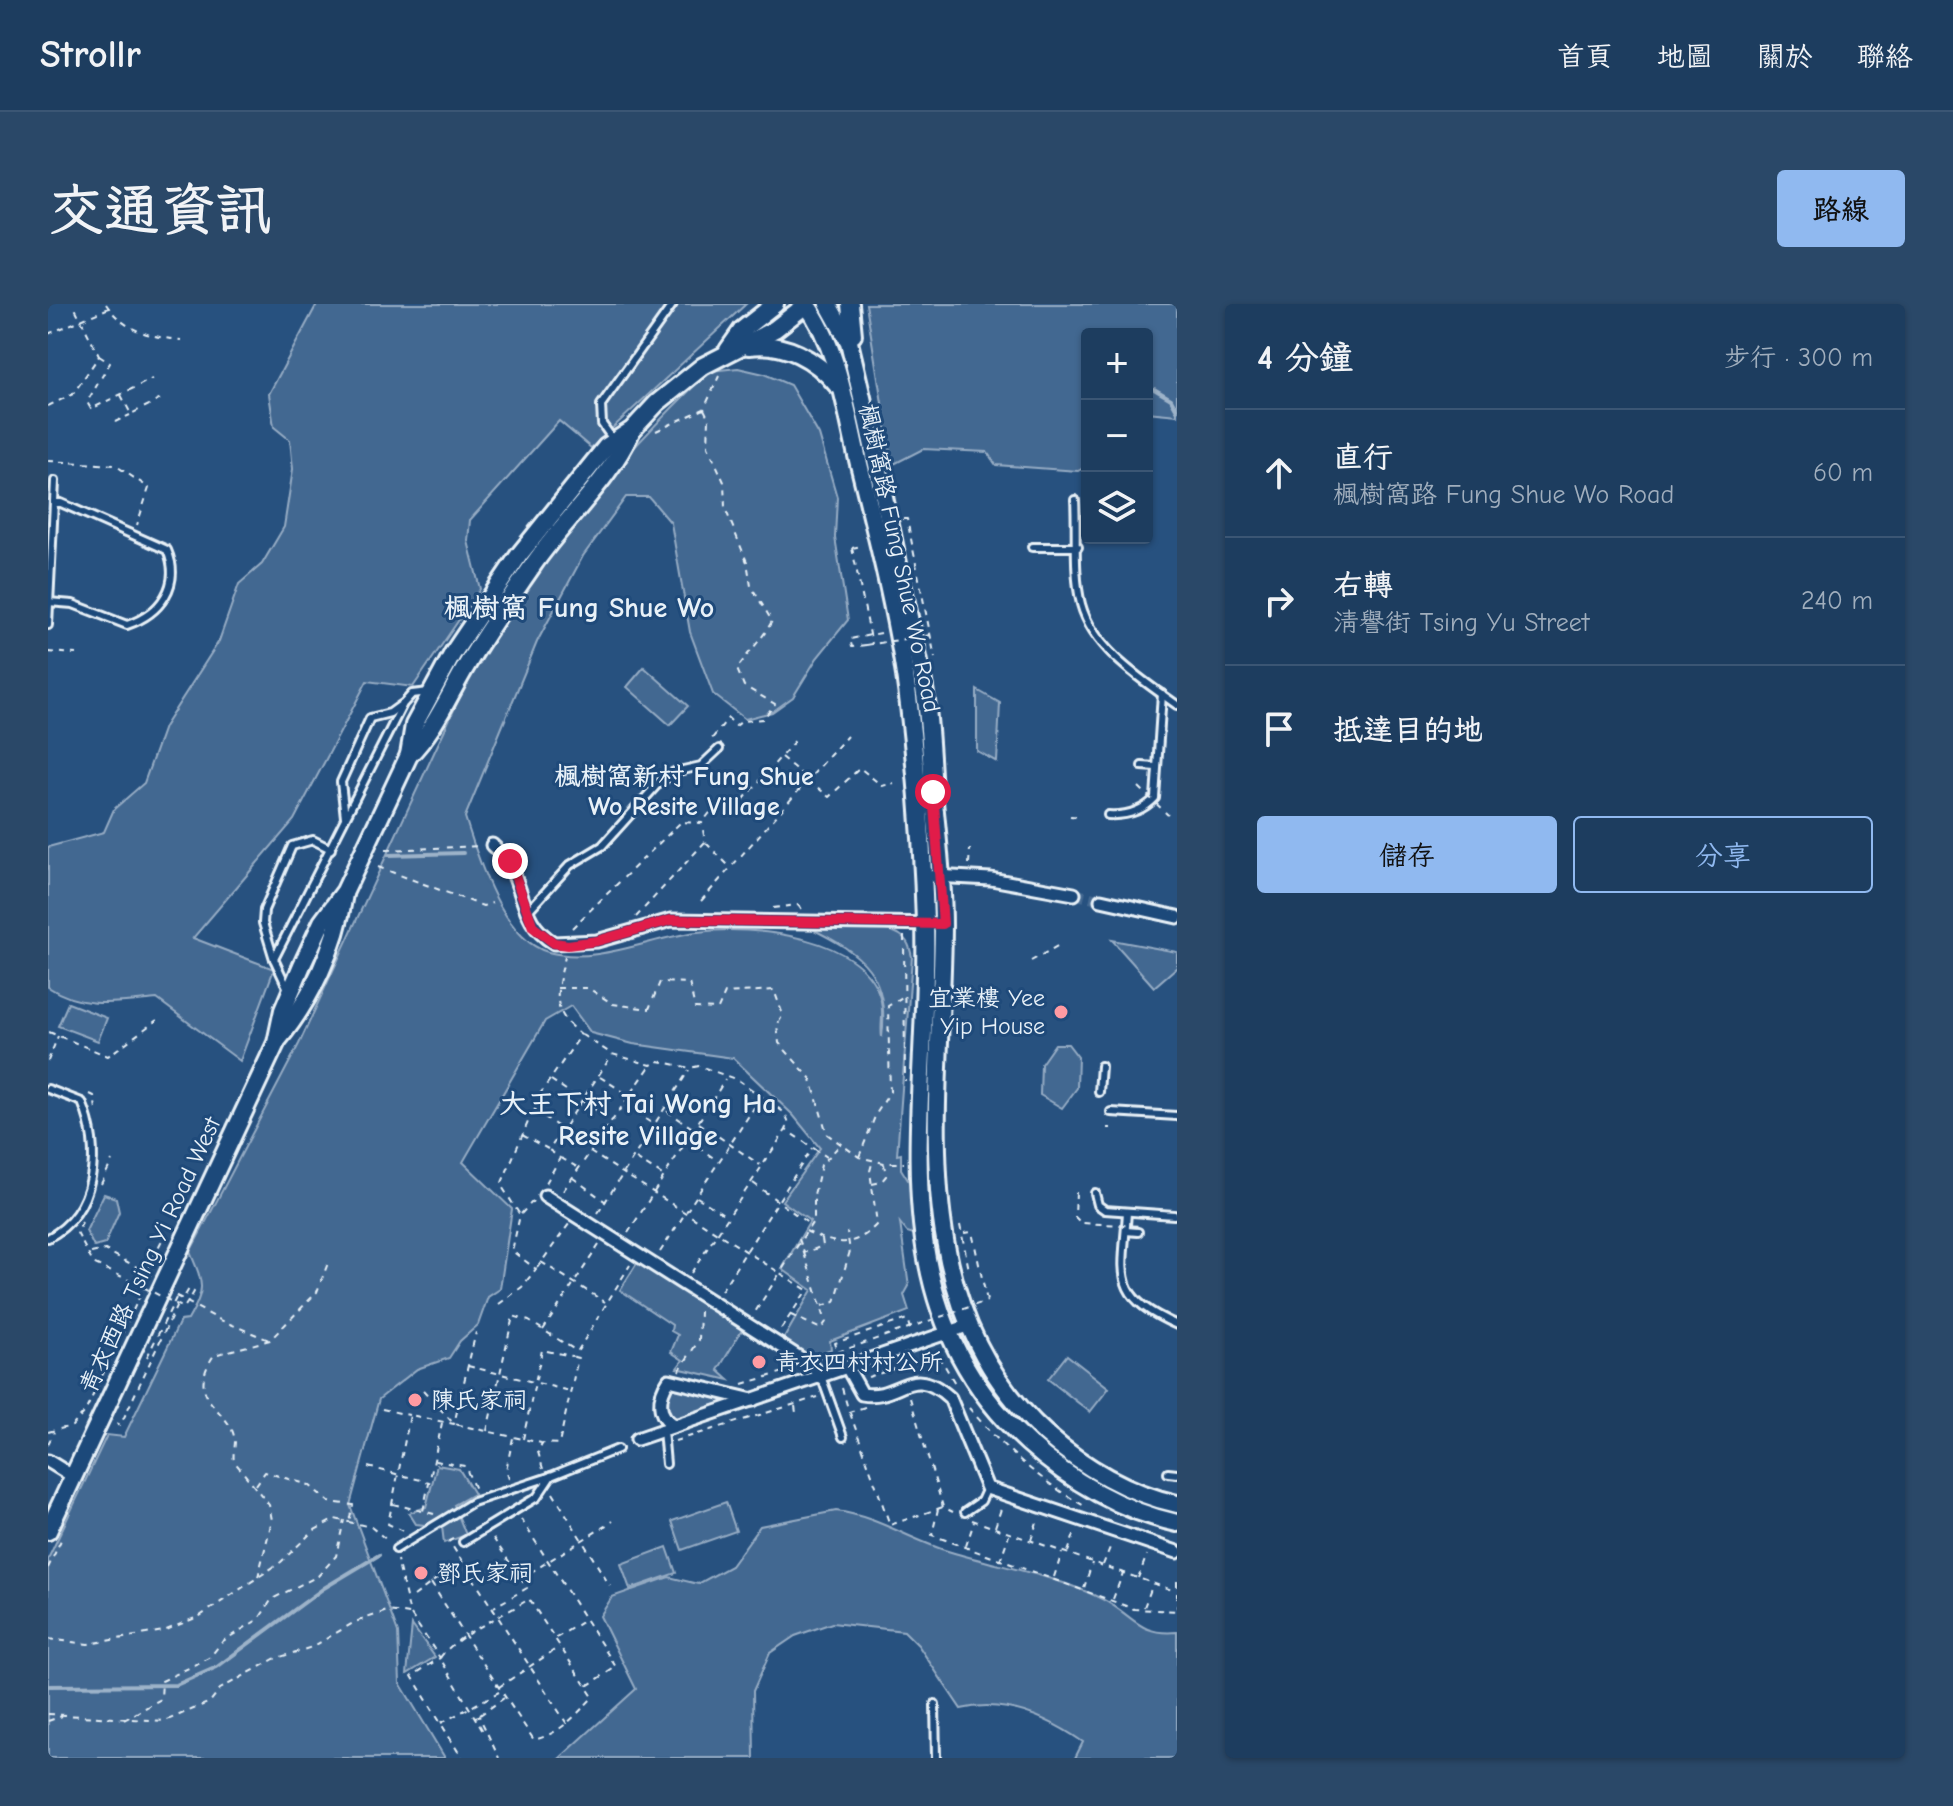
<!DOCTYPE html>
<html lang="zh-TW">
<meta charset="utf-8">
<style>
:root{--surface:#1d3d5f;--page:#2a4868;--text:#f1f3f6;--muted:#a0aebd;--line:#3b5674;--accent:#90b9f0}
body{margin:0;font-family:"Comic Neue","LXGW WenKai TC",sans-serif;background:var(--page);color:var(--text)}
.controls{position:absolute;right:24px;top:24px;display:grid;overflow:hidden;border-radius:8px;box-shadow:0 2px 6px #0004}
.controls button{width:72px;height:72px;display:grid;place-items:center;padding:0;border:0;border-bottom:2px solid var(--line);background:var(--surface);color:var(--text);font:40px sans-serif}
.stop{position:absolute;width:24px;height:24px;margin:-18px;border:6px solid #e11d48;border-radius:50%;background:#fff}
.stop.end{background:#e11d48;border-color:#fff;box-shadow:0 2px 8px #0008}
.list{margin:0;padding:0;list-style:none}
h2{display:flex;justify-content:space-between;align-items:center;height:104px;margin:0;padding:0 32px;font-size:34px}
h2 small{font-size:26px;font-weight:400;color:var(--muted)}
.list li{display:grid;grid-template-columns:52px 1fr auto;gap:24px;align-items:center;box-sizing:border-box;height:128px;padding:0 32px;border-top:2px solid var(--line)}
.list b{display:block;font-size:30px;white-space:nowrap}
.list p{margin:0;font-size:26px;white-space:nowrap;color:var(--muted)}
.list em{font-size:26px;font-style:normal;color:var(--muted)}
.actions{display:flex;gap:16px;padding:24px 32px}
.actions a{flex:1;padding:18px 0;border:2px solid var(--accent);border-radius:8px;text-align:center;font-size:28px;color:var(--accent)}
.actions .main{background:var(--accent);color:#111}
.icon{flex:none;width:44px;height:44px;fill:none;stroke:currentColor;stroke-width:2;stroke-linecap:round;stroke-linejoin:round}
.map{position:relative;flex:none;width:1129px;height:1454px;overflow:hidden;border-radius:8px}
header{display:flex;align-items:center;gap:48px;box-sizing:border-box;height:112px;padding:0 40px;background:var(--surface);border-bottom:2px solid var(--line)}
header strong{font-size:38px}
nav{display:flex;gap:44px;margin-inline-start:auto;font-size:28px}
.intro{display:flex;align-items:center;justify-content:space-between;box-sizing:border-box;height:192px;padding:0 48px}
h1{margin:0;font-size:56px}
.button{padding:20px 36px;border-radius:8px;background:var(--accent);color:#111;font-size:28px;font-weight:700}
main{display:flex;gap:48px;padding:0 48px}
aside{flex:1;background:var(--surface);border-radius:8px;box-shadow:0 2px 6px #0004}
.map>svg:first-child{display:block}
</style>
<header>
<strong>Strollr</strong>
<nav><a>首頁</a><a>地圖</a><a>關於</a><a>聯絡</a></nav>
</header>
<div class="intro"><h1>交通資訊</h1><a class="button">路線</a></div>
<main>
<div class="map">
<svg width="1129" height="1454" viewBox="0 0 1129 1454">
<rect width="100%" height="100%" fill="#27517f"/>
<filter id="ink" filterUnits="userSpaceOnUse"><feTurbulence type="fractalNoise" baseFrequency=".0125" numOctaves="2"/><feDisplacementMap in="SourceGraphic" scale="16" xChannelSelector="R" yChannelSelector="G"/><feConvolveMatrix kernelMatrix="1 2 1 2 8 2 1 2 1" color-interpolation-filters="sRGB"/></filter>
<g filter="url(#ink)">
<!-- green -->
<g fill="#436891" stroke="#96acc4" stroke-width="2">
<path d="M269,0H698L543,144L511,117L422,216L420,237L432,285L365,383L319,377L246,516L145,634L226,665L192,757L109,695C69,699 35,706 0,683V543L56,528L66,505L96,479L116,423L171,337L191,280L214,260L236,223L245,165L242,136L226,123L221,90Z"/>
<polygon points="818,0 1129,0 1129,111 1099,108 1099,30 1039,30 1039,162 1030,167 948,161 939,148 875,145 844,161"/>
<path d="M690,64L716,70L742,81L771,131L789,193L787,233L800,316L769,354L745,393L724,408L697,415L665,390L642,328L623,219L601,193H578L535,252L489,338L417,513C429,552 455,636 500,648C548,661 602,634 649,628C704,621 818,631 833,697C836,709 832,722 834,733C842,671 815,650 762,624C783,625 836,620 852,631C860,636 862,644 864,653L849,851L853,850V865L867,887L872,932L859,928L852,919L861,982L856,991L861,1007L782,1037L783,1045L763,1053L735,1036L764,986L734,965L762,917L734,897L772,844L745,811L685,754L585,740L543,729L523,702L497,717L415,858L464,905L452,985L440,993L430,1021L412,1037L401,1054L369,1065L331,1095L302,1201L350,1329L352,1379L397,1454H0V1255L59,1131L76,1133L132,1017L140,1016C158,984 156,981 142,948L251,740L416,384C476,266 566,157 662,67Z"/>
<polygon points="596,363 640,402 622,421 579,383"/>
<polygon points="929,386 952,399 949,458 929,447"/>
<polygon points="1064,636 1129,648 1129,663 1106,683"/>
<polygon points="20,699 59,714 50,737 10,722"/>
<polygon points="1007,740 1020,740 1030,753 1029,784 1014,804 992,791 993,760"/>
<polygon points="56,890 68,894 71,908 57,940 46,943 38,927"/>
<polygon points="591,956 694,1020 694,1026 670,1066 681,1076 629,1064 635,1056 623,1048 630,1031 623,1027 624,1021 572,986"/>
<polygon points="1019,1051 1061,1084 1042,1108 1000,1075"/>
<path d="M628,1084L676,1095C665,1109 641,1114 624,1114C617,1103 616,1096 622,1085Z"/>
<polygon points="389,1161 411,1165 426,1190 406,1201 418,1231 396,1239 394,1223 368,1220 361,1209 378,1203"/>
<polygon points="678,1198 688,1227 634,1246 624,1217"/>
<path d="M788,1207C829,1212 864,1237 903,1248C953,1263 1007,1271 1054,1295C1086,1311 1090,1332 1129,1328V1454H1027L1035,1438C999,1413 957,1394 913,1405L870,1341L856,1327L784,1319L747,1332L722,1349L705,1387L706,1454H512L588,1385L552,1312L564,1293L621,1273L650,1280L683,1262L712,1222Z"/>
<polygon points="619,1243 628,1269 582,1285 573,1260"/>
<polygon points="364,1321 387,1353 359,1370"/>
</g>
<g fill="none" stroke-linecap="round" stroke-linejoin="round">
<!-- stream -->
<g stroke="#9db3c9" stroke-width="4">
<polyline points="1106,85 1123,95 1129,106"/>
<polyline points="341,551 415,549"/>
<polyline points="0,1382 128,1381 169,1363 276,1284 331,1251"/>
</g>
<!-- street-tunnel -->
<polyline stroke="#446991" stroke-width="11" stroke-dasharray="11 5.5" stroke-linecap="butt" points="1026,590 1053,596"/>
<defs>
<g id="lane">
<polyline points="566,137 554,120 553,101 625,0"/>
<path d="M1027,196C1029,229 1025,269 1033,300C1045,345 1094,376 1129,401"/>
<polyline points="984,243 1030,243"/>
<path d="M0,298L25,300L79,321C112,310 134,281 119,246L13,199H6"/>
<polyline points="0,321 7,177"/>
<polyline points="1094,462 1108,463"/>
<path d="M1060,511C1078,512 1094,508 1107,494L1114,390"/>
<polyline points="297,513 293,478 322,414 342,409 353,401"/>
<polyline points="479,608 522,561 554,542 608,482 626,468 653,462 671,445"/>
<polyline points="226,655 215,619 216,606 244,542 265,536 283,545"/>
<polyline points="240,685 226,655 355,400 364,390 381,388"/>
<path d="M0,785L34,798C54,845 49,908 0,934"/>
<polyline points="1051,788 1053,762"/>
<polyline points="1063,808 1129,812"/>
<polyline points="1047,889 1050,901 1057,906 1126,911"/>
<path d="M1079,908C1075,972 1062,991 1129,1021"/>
<polyline points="1078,927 1090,928"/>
<polyline points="773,1072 795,1133"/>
<polyline points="615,1126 618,1160"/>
<polyline points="1120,1169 1129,1170"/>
<polyline points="917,1208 933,1197 939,1184"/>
<polyline points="415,1238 489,1193 503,1172"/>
<polyline points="348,1245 425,1198 498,1174 570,1145"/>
<polyline points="887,1400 888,1454"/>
</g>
<g id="street">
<path d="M444,541C482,574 465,615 506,639L549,637L623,616L895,620"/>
<polyline points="886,572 943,575 1026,590"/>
<polyline points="1053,596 1129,613"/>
<polyline points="497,892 763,1061 773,1072"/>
<path d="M799,1063L814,1090C852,1097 862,1057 902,1094L939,1184L1129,1248"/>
<path d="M627,1122C608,1112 610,1092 621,1076L705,1096"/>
<polyline points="589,1135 919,1022"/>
<polyline points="0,1157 26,1173"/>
</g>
<g id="secondary">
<path d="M758,0C791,44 798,108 811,160C830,236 852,323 861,401C869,472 875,546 877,618C883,804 823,995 980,1139C1022,1177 1074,1207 1129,1219"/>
<path d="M780,0L801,38C821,121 839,205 856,289C863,325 873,361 878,397C882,426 883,457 885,487C889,531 895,576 895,621C894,799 852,997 999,1131C1035,1163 1082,1190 1129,1200"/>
<polyline points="802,0 805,31"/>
<path d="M701,42C736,37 768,55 789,81"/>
<polyline points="680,46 694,26 727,0"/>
<path d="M361,451C388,424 400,392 420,359C440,325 463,293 485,261C516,216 561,177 583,128"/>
<path d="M229,737C263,696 288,643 296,590"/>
<polyline points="0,1227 228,739 235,706 254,661 274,618 297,587 361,451 366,421 405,349 471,251 558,143 584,126 609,99 655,62 727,25 759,0"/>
</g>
</defs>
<!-- lane casing -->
<use href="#lane" stroke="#e8f1f8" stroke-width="12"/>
<!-- street casing -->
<use href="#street" stroke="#e8f1f8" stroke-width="17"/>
<!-- secondary casing -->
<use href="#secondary" stroke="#e8f1f8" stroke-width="22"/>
<!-- path -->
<g stroke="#e8f1f8" stroke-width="2" stroke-dasharray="6 6" stroke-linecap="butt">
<path d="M58,0C76,27 102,33 133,36"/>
<polyline points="0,30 61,4"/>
<polyline points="51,52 62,59 39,98 43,105 104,75"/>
<polyline points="73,91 83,110 117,93"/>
<polyline points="0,102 25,90 51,52 25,0"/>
<path d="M656,105L661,115L660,142L676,178L677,204L699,258L703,282L724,317C714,336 701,347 689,365L696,382L727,400L715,415L694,417L688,422L680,414L663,436"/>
<polyline points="67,118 82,111"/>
<polyline points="608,127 656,105 671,72"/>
<polyline points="0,157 67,161 101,184 89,221"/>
<polyline points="855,215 859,215 887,354"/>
<polyline points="804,244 814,242"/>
<polyline points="818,341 804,343 802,335 833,329"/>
<polyline points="0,348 28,350"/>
<polyline points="733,453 781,493 812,464 834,482 846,479"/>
<polyline points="1022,512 1032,513"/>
<polyline points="658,539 681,562"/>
<polyline points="338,546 433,542"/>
<polyline points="921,560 922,545"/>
<polyline points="330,563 435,602 444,599"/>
<polyline points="653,597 799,432"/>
<polyline points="725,604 750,601 753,605"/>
<polyline points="588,613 657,538 654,519"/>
<polyline points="524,624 633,518 654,519 664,506 682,511 750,433"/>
<polyline points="856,632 857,777"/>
<polyline points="983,657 1013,640"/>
<polyline points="509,684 540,684 565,700 601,705 612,678 641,679 647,704 670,705 677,689 726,686 735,711 729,721 731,739 763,775 779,830 811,853 836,859 856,859"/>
<polyline points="1,728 60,752 109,716"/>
<polyline points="534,731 564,750 603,761 611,757 642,764 651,762 690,776 737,809 741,819 738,826"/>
<polyline points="0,757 10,732"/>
<polyline points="552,773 582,792"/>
<polyline points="503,776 564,817"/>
<polyline points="42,790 46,792 48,805"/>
<polyline points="577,802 608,822"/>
<polyline points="486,805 513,825"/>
<polyline points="619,807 646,825"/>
<polyline points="651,819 712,861"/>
<polyline points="1059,824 1063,824"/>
<polyline points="474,831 500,845"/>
<polyline points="640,836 670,857"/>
<polyline points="542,848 732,969 707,1008"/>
<polyline points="811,853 828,810 842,788 840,702 856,692"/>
<polyline points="513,854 529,863"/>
<polyline points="588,855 616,872"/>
<polyline points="525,874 558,898"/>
<polyline points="498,879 512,854 501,846 564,751"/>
<polyline points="705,879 761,920"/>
<polyline points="53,880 64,857"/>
<polyline points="824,880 833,878 838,872 836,860"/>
<polyline points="515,887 603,761"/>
<polyline points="649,893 677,911"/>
<polyline points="550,909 641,766"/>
<polyline points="473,910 485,897"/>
<polyline points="34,918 29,929 45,959 91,981"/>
<polyline points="912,921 921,966"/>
<path d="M758,927C786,941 806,945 829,920L822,867L825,856"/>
<polyline points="580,929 677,776"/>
<polyline points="916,929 924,928 939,997"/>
<polyline points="751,935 756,949 775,942 774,935"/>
<polyline points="612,948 713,793"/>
<polyline points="43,949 57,946 98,968"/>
<polyline points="493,958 557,998"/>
<polyline points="100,964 115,934"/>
<polyline points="489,964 521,920"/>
<polyline points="643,969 738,826 779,853"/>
<polyline points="673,987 764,844"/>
<polyline points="128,992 170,1015 221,1036"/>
<polyline points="128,992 135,995 141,985 146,988 140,998"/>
<path d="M451,1000L474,983L488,965L464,947L472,911L453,881L492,790L533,731C502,707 508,689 517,653"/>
<polyline points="774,1002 787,998 802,947 799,928"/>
<polyline points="743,1011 773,1025 778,1018 756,949"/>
<polyline points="733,1025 759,986 732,969 766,916 766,891 773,861 791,842"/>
<polyline points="495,1026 551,941"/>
<polyline points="99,1053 128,994"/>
<polyline points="773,1054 790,1048 787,1039 859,1015 863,1028"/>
<polyline points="420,1062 522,1087"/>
<polyline points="631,1067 651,1036 652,1007"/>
<polyline points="820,1073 884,1053 894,1057 908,1081"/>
<polyline points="695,1080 746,1065"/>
<polyline points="794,1084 801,1108 817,1103"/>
<polyline points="375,1086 406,1120 493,1139"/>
<polyline points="862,1094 895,1203 905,1208"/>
<polyline points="747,1102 748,1109"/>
<path d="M921,1104C955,1144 992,1177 1038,1203"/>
<polyline points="334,1105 361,1111"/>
<polyline points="802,1109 842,1221 895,1203"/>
<polyline points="68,1119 72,1122 129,1001"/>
<polyline points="439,1127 465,1012 481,1017 527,1046"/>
<polyline points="0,1128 24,1122 37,1108 104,966"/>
<polyline points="475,1135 494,1046 524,1052"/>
<polyline points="627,1137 770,1093"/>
<polyline points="0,1140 6,1128"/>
<polyline points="387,1157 417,1162 428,1188"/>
<polyline points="320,1163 381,1178"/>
<polyline points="495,1165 490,1148 494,1139 511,1140 530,1054 526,1053 582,961"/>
<polyline points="461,1175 458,1166 465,1134"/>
<polyline points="208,1181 217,1168 261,1181 281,1198 305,1201 301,1217"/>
<polyline points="505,1189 562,1282"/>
<polyline points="345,1200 374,1207"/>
<polyline points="890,1205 884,1231 1086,1305 1129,1307"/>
<polyline points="386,1210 375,1207 394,1119"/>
<polyline points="473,1215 568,1363 539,1382"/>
<polyline points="924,1216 1127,1287"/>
<polyline points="947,1223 954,1202"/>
<polyline points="355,1227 340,1220 362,1111 406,1120 428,1028"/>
<polyline points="445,1234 479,1284 446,1303"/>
<polyline points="405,1235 401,1237 519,1420"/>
<polyline points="983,1236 990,1215"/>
<polyline points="918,1242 926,1218"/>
<polyline points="1020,1248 1027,1228"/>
<polyline points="952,1257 961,1231"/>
<polyline points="1055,1261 1063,1241"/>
<polyline points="0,1264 13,1236"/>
<path d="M210,1273L224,1216L221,1201L186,1157C184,1148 189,1140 186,1132C179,1103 136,1096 166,1051L222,1036L269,988L280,959"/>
<polyline points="1006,1273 1014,1249"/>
<polyline points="1090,1274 1099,1251"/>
<polyline points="472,1275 565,1217"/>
<polyline points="1129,1277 1129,1304"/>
<path d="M383,1279C417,1332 451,1384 486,1436C513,1429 526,1413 545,1393L481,1295C458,1310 405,1333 392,1354L436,1429"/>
<polyline points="1036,1284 1044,1259"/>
<polyline points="366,1292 412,1257"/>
<polyline points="1065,1295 1075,1269"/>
<polyline points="1096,1303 1105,1280"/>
<polyline points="363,1311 392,1354 364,1372 414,1454"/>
<polyline points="508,1334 537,1316"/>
<polyline points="0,1335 40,1340 116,1327 152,1312 233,1258 265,1227 287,1215 323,1223 339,1236"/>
<polyline points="451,1383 511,1343"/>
<polyline points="0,1410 117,1417 162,1398 172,1385 226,1355 264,1343 307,1318 339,1307 362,1310 349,1256"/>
<polyline points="432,1411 456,1394"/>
<polyline points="427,1413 431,1412 451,1454"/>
<polyline points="76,1416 113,1395 114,1377 161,1354 175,1337 211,1315 224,1295 270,1272 288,1252 296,1216"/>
<polyline points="0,1417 14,1412"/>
<polyline points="393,1419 451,1388"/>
</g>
<!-- lane -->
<use href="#lane" stroke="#1f4a7a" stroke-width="6"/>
<!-- street -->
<use href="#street" stroke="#1f4a7a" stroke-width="11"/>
<!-- secondary -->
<use href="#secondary" stroke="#1f4a7a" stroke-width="16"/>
<!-- path-bridge -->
<g stroke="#e8f1f8" stroke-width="2" stroke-dasharray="6 6" stroke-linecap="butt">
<polyline points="804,244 824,340"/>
<polyline points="818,341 883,331"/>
<polyline points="1091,483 1120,511"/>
<polyline points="1028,888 1027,913 1033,919 1094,922"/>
<polyline points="100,964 91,981 136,1004 139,999"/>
<polyline points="790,1048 939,997"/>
</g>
</g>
</g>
<g fill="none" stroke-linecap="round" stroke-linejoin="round" filter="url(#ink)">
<!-- route -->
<polyline stroke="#e11d48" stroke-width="10" points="462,557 485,623 506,639 520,641 549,637 623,616 895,620 885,488"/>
</g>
<!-- markers -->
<g fill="#ff9aa2" stroke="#1f4a7a" stroke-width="3">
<circle cx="1013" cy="708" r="8"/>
<circle cx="711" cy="1058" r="8"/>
<circle cx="367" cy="1096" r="8"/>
<circle cx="373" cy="1269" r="8"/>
</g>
<g text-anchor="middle" stroke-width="6" stroke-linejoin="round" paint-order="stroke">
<!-- street labels -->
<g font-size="24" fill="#e8f1f8" stroke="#1f4a7a">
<text transform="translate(852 254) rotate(78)" y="8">楓樹窩路 Fung Shue Wo Road</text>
<text transform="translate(102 951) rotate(-65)" y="8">青衣西路 Tsing Yi Road West</text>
</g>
<!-- poi labels -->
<g font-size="24" fill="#e8f1f8" stroke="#1f4a7a" text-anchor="start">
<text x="997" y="702" text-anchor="end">宜業樓 Yee<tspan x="997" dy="28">Yip House</tspan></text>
<text x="727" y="1066">青衣四村村公所</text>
<text x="383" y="1104">陳氏家祠</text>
<text x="389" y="1277">鄧氏家祠</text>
</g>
<!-- neighbourhood labels -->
<g font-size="26" font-weight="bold" fill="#e8f1f8" stroke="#1f4a7a">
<text x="636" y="481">楓樹窩新村 Fung Shue<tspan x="636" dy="30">Wo Resite Village</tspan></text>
</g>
<!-- quarter labels -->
<g font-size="28" font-weight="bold" fill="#e8f1f8" stroke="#1f4a7a">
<text x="531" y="313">楓樹窩 Fung Shue Wo</text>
<text x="590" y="809">大王下村 Tai Wong Ha<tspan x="590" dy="32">Resite Village</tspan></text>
</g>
</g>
</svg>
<div class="controls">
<button>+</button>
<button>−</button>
<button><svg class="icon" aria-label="layers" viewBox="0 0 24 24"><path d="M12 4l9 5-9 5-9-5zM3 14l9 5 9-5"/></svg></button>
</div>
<div class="stop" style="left:885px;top:488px"></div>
<div class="stop end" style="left:462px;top:557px"></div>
</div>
<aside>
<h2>4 分鐘<small>步行 · 300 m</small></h2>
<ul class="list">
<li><svg class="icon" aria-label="ahead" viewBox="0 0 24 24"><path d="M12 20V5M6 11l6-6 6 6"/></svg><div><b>直行</b><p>楓樹窩路 Fung Shue Wo Road</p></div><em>60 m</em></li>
<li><svg class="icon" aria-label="right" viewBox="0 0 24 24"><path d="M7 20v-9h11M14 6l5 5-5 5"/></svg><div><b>右轉</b><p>清譽街 Tsing Yu Street</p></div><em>240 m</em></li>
<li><svg class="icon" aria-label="arrive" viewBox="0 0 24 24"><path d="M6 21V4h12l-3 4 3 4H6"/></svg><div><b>抵達目的地</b></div></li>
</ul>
<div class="actions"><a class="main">儲存</a><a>分享</a></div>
</aside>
</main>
